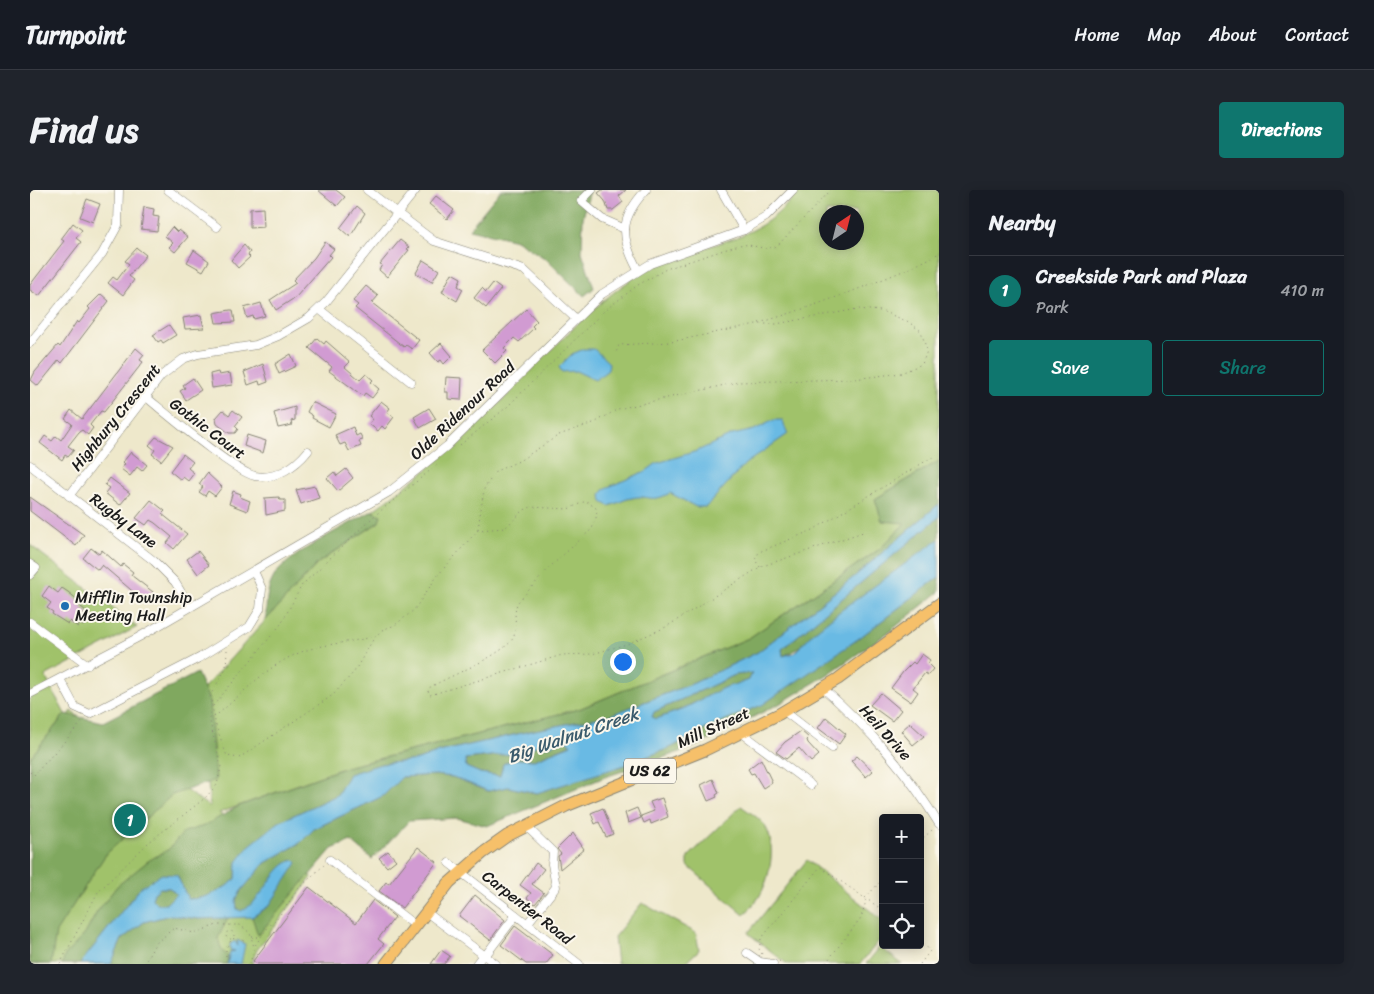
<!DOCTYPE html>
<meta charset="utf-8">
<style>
:root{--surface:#171b24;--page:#20242c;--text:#f1f3f6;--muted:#9ea1a6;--line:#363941;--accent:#0f766e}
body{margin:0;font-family:Sriracha,sans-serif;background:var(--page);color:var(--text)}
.controls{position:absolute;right:15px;bottom:15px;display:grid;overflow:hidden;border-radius:5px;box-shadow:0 2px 12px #0003}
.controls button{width:45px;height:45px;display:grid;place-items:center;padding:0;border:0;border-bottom:1px solid var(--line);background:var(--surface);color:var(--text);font:25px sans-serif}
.compass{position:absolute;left:789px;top:15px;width:45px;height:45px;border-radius:50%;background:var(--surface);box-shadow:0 2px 12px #0003;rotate:35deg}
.you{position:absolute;left:592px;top:471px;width:18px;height:18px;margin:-12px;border:4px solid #fff;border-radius:50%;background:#1a73e8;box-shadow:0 0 0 8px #1a73e833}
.badge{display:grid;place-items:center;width:32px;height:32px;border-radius:50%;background:var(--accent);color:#fff;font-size:16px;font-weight:700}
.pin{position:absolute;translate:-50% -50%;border:2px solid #fff;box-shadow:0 1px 5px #0006}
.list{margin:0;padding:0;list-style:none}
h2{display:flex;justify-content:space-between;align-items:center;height:65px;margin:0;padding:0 20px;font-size:21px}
h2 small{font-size:16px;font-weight:400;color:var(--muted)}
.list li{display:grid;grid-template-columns:32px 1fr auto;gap:15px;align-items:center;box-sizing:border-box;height:70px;padding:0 20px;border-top:1px solid var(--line)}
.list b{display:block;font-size:19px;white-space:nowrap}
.list p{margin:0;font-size:16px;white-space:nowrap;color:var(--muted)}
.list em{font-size:16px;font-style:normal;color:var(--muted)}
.actions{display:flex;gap:10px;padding:15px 20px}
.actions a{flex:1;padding:11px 0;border:1px solid var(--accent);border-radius:5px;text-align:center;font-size:18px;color:var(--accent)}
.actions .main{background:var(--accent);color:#fff}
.icon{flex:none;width:28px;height:28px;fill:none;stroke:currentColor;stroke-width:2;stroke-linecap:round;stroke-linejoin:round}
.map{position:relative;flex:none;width:909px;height:774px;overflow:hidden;border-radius:5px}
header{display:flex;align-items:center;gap:30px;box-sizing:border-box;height:70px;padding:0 25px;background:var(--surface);border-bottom:1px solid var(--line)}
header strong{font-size:24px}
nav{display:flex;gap:28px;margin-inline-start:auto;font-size:18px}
.intro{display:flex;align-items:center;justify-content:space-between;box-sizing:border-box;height:120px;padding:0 30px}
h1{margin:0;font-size:35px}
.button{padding:12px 22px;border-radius:5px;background:var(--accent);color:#fff;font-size:18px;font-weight:700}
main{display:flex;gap:30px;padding:0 30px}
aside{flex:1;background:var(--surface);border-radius:5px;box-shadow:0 2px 12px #0003}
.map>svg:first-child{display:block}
</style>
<header>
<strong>Turnpoint</strong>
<nav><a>Home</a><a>Map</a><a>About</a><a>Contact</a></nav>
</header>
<div class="intro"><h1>Find us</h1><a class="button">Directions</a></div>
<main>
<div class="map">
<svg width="909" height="774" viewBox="0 0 909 774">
<rect width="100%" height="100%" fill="#fbf7ec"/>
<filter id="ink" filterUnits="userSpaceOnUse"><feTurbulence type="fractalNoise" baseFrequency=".02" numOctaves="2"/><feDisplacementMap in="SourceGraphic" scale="10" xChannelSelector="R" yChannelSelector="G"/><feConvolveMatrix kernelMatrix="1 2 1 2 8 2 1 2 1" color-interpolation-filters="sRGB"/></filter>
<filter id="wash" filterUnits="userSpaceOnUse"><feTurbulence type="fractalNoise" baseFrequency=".0096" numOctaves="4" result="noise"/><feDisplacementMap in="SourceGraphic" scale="20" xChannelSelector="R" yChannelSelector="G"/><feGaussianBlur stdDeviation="1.12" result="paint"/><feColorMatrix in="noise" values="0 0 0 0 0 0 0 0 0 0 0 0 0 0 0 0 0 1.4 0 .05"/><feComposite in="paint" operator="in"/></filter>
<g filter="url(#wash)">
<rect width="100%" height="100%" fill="#eee8cb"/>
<!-- green -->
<g fill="#a0c26b" stroke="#5e6f44" fill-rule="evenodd">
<path d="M769,0H909V271L845,309L876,332L850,359L719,448L549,519L316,577L189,623L282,687L227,760L222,772L223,774H0L2,574L41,521L180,617L170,502L288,373L349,332L350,325L342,321C375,297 407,273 437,245C467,216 496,186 525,156C557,125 590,91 632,73C686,49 730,53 769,0ZM796,22H826V52H796Z"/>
<polygon points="0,355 107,437 15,486 35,524 0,568"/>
<path d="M711,616C719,622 730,628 735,636C747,655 740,689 729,707C725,714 719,719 714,725L658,676V667Z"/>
<polygon points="777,670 853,731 853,746 830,774 757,774 718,743"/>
<polygon points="612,713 666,743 669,760 654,774 587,774 584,747"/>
<polygon points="850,757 872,774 836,774"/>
</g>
<!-- forest -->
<g fill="#80a85f" stroke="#4e623e">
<polygon points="471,0 560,0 553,28 552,62 564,98 554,106 516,69 486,50 439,39"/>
<path d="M909,271V314L824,387L728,462L664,493L578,526L505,540L409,562L388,570L351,574L307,605L249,632L207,672L206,689C191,701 177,709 158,709L147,685L111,697L50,774H32L35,765L55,744L67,722L87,696L118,671L139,659L154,642L174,636L209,616L316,577L549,519L719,448L850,359L875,333L852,331L845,309Z"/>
<path d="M342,321L351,325L349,332L288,373L236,430C236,414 236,399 245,385C260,363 318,335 342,321Z"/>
<path d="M909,327V349L907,352C874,377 839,399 807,424C790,437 772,459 753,466L752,459Z"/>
<path d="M909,387V402L859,442L797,485L749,514L662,558L575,587L457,636L427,628L379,631L342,669L321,651L302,659L228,745L222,727L239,716L265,670C245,673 234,711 212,722L207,719L206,710L211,701L235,673L270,653L284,639L353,606L372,587L405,585L423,587L458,601L478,597L506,603L642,557L784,478L828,449Z"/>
<path d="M723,482L719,490C686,500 658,518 625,530L622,527L624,522L705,485Z"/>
<polygon points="167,483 179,510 186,590 142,605 76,664 26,742 21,774 0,774 0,568 35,524 73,532"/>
<polygon points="528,547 535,548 542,554 504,570 484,569 473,574 470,586 450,583 436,577 435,569 496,562 508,554"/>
<polygon points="130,698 140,698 146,704 136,714 127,714 122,709 124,703"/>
<polygon points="140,725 169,729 199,726 188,748 191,759 198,767 197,774 81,774 92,749 114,732"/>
</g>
<!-- water -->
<g fill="#69bae4" stroke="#426b80" fill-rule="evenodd">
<polygon points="554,159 564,159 579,173 578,180 565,190 546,181 532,182 529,177 542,164"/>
<path d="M744,230H752L758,244L715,274L676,317H666L640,303C621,314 619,304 602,308C594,309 587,314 579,316L572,312L571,304L576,298L616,281L627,273L667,261L702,245L724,240Z"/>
<path d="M909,314V327L752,459L753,466L764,463L785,441L809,422L909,349V387L828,449L732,515L683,535L642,557L598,574L507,603L478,597L458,601L423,587L405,585L372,587L353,606L284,639L270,653L235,673L211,701L206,710L207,719L211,721C234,711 244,673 265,670L267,673L239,716L222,727L169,729L140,725L114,732L92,749L81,774H50L111,697L132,684L147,685L158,709C177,709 191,701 206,689L207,672L219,656L249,632L307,605L319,584L351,574L388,570L409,562L505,540L578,526L664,493L728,462L824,387ZM722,483L719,490L693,498L651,520L626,529L622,527L624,522L705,485ZM528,547L535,548L541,555L504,570L484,569L473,574L470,586L450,583L436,577L435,569L496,562L508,554L517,557L525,553ZM130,698H140L146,704L136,714H127L122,709L124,703Z"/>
<polygon points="207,750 215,754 211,774 197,774 200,762 205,761 200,760 200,754 205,751 208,756"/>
</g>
<g id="blocks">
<!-- building -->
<g fill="#d19bd2">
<polygon points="288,0 306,0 315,7 307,16"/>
<polygon points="572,0 596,0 589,6 593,12 583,20 578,20 575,11 568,3"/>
<polygon points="406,6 424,20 417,29 399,14"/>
<polygon points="57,9 70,14 63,32 50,27"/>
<polygon points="327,16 335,23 320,47 310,38"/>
<polygon points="114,17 124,19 123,26 129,27 127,41 111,39"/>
<polygon points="233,18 234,37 220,38 220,19"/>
<polygon points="43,33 52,40 46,48 51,52 9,106 0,100 0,95 34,51 31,49"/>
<polygon points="142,37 147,42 149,40 158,47 145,62 139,57 143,53 135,46"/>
<polygon points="370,50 379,57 377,59 379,60 357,87 349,80 352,75 350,74"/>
<polygon points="295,52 304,59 299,65 301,67 266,107 246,120 240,110 266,93 263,90 284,68"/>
<polygon points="214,55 220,62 218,65 220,67 208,78 201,70"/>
<polygon points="107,58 116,65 99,86 104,90 93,105 78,93 83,87 87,90 99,74 95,71"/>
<polygon points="164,60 179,71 173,81 157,72"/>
<polygon points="393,70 409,80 402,92 386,83"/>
<polygon points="422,83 431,88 428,96 433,99 427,111 412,102"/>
<polygon points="463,93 471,99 456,118 444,108 452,98 456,102"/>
<polygon points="336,96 348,106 342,113 389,150 382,159 376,155 374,157 325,118 328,115 323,111"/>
<polygon points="71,104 79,111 32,173 29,170 8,196 1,190 5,182 28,155 30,157 47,131 49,133 60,119 58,117"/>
<polygon points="231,113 235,126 224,129 223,126 217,128 214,118"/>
<polygon points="496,119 507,131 502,136 504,138 489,152 484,148 474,158 477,161 465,173 452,160"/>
<polygon points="200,120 203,120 205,132 186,133 184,123"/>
<polygon points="171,125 174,138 155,139 153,128"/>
<polygon points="139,135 146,145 133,153 131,150 128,152 123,145"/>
<polygon points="287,148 294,154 296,151 320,172 315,177 330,190 336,184 343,190 341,192 349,199 342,208 335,203 333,206 299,181 302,177 279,158"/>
<polygon points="411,153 422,166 414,174 411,170 408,172 400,163"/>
<polygon points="106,158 114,165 110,170 113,172 74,222 71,221 60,235 63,238 58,245 52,240 49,242 38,256 44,260 38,267 35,265 32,270 10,253 15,246 22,251 26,246 31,250 42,234 35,229 41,220 52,229"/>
<polygon points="261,164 266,176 249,184 245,174"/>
<polygon points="233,174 238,192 230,195 229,191 218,195 214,182"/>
<polygon points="188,182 189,185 200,183 202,195 182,198 180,184"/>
<polygon points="416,187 432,188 431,210 418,209 418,202 415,202"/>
<polygon points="163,188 171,200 156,210 150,201 155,198 153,195"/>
<polygon points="351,211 360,218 357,222 364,227 355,239 352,236 348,241 339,234 343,229 339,226"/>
<polygon points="282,212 306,224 299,237 282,228 283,226 277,222"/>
<polygon points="265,217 265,230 261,231 262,235 248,238 244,223"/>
<polygon points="399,218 406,229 390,238 384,227"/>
<polygon points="193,220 199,225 203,220 212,227 205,236 208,239 205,243 199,243 187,234 186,228"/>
<polygon points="323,237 326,246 330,244 333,250 329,251 331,256 319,261 315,253 310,255 305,245"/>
<polygon points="217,245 236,251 233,263 214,256"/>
<polygon points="126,247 143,256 131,271 122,264 125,260 119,255"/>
<polygon points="101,262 117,275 112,281 107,277 100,286 91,279 95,274 93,272"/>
<polygon points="153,264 163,272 158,278 164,283 158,291 153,287 151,290 140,281"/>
<polygon points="316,279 323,288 308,301 297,288 304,282 307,286"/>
<polygon points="177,283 192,297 185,306 178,301 175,306 169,302 173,297 169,294"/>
<polygon points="80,288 100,303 90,315 75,303 79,298 75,295"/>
<polygon points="285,296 289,308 271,314 266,300"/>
<polygon points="203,301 211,304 210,307 220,311 217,321 199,314"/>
<polygon points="0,307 54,345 46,356 0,321"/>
<polygon points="249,307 250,310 255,310 255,321 236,325 235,308"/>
<polygon points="121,310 135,321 132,324 157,344 144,359 137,353 142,347 125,333 120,330 116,335 106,328"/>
<polygon points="61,358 69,364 72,360 91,377 93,374 103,382 101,385 123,402 115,412 72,375 68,380 53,368"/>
<polygon points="168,361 179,375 168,384 157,369"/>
<polygon points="19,396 28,403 32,398 38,402 53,414 51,417 59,423 56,426 59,428 53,436 50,434 48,437 40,431 38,434 22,424 23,422 17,418 21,413 12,406"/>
<polygon points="892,464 900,470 898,474 903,479 898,485 895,483 883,498 888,502 881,512 861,498 873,482 883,472 885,474"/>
<polygon points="851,503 871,520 862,531 840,515"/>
<polygon points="796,527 816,544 809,554 788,538"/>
<polygon points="880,533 894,546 883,555 871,541"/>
<polygon points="771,541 779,548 777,550 778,553 789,565 781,572 769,558 756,569 746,562 755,552"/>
<polygon points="827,566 843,581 836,587 821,571"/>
<polygon points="731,569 742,592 733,598 724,583 721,584 718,579"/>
<polygon points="683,589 689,603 686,605 687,607 678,611 671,595"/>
<polygon points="632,608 638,627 621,634 620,630 614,633 611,626 624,621 620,612"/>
<polygon points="573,618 583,644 576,647 569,632 565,634 561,623"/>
<polygon points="607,618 611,628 598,633 595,623"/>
<polygon points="543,643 554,659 530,679 528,666 531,664 527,659"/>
<polygon points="388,657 407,672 372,718 349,701 356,692 359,694"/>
<polygon points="358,661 366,670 357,677 349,668"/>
<polygon points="506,673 514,679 502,694 514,703 505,714 497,708 501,703 490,695"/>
<polygon points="279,697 326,733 343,710 365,727 348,749 354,754 338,774 227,774 223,771"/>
<polygon points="445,705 475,730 460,750 429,726"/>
<polygon points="485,736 523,765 516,774 496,774 471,755"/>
<polygon points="411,760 420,766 414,774 401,774"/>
</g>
</g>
</g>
<g filter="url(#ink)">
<use href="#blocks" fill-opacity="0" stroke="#858274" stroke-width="1"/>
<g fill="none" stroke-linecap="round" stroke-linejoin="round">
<defs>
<g id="minor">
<polyline points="138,0 187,37"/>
<polyline points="337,0 404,51 494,80 546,129"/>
<polyline points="562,0 551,11 572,29 595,39"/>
<polyline points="691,0 714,40"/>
<path d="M608,80C590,47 589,29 616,0"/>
<polyline points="289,119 381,192"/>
<polyline points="0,153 72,64 88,35 89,0"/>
<path d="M116,207C137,224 203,281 225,286C246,290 266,276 278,261"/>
<polyline points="0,275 124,371 145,392 160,417"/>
<polyline points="39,306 131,186 153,169 168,164 226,155 248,146 279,128 296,112 386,0"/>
<polyline points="0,374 6,378 0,385"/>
<polyline points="0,432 58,475"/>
<polyline points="30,489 45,517 60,524 171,467 219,437 230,419 232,399 224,381"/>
<path d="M793,498C840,540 876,580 909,634"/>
<polyline points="0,504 109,447 359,302 417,256 572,104 620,74 714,40 736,27 763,0"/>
<polyline points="754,521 802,558"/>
<polyline points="712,543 781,595"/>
<polyline points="497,637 523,662 522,674 526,697 497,734"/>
<polyline points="300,670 386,736"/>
<polyline points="419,673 549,774"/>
<polyline points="396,722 466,774"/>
<polyline points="717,763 730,772 743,774"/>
<polyline points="455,766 486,725"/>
<polyline points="446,774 453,765"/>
</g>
<polyline id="highway" points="356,774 419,693 453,663 477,646 536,616 675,560 749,524 808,489 909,414"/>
</defs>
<!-- minor casing -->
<use href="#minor" stroke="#858274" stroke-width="9"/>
<!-- highway casing -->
<use href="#highway" stroke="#858274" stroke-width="13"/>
<!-- path -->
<g stroke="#858274" stroke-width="1" stroke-dasharray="1 4" stroke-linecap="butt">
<path d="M729,133C769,121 808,107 846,92C868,83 889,75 909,63"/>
<path d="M430,255L477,217L574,121L608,95L636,79L709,55C723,53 734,62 747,56L801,0"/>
<polyline points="448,339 454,299 466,281 489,271 529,245 566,232 588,219 708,192 824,189 871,183 892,174 897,161 891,141 877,131 851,121 828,119 746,134 726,134 641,152 589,155 585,165"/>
<polyline points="730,377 725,370 729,362 783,340 909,263"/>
<path d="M197,460L196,478L180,506L186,536L197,566L209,568L303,505L324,482L344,448L352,440L365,435L384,420L408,385L448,340L475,338L494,320L501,317L538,319L556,311L566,318L567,325L562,339L521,376L488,412C482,424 488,435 484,446C478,464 416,487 399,498L398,502L400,505L532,465L562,464L597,454L636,437L730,377L833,342"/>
<polyline points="183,516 251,434 272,395 343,327 408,274"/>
<path d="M184,527C210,507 230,482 260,467C287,453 317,454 346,446"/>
<polyline points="0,582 4,585 54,530"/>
<polyline points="890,651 902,640"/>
<polyline points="835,708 853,689"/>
<polyline points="835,708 853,720"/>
<circle cx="200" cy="745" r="4"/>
<polyline points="222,747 231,747"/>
<polyline points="732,764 729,759 731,749 790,677 832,706 836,711 831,728 795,774"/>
<polyline points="196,766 196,758 202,749 207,748 214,751"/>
<polyline points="749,771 758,774"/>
<polyline points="30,774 68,702 118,653 175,608 187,595 191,577 179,528 181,519"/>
<polyline points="114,774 125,754 144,738 164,743 187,735 210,735 220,743 224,757"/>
<polyline points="220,774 224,757 235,741 253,721 268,699 294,675"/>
<polyline points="890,774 900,761 890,749"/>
</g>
<!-- minor -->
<use href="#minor" stroke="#fff" stroke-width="8"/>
<!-- highway -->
<use href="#highway" stroke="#f6c06b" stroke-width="11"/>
</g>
</g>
<!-- markers -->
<circle fill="#1f6fb2" stroke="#fbf7ec" stroke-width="2" cx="35" cy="416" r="5"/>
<g text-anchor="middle" stroke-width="4" stroke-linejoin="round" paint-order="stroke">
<!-- shield labels -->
<rect fill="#fbf7ec" stroke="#5f5e5a" stroke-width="1" x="594" y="568.5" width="52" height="25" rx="4"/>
<g font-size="15" font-weight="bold" fill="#1c1c1c">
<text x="620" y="586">US 62</text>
</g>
<!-- street labels -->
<g font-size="16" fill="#1c1c1c" stroke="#fbf7ec">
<text transform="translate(432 220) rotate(-43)" y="6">Olde Ridenour Road</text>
<text transform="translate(85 227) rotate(-51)" y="6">Highbury Crescent</text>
<text transform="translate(178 238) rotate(37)" y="6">Gothic Court</text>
<text transform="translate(94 330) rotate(37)" y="6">Rugby Lane</text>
<text transform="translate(683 537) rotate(-24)" y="6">Mill Street</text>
<text transform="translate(856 542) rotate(48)" y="6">Heil Drive</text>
<text transform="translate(498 717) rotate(38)" y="6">Carpenter Road</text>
</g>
<!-- poi labels -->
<g font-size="16" fill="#1c1c1c" stroke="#fbf7ec" text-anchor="start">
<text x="45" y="413">Mifflin Township<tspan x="45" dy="18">Meeting Hall</tspan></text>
</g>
<!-- water labels -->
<g font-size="18" font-style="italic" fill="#3b5b6c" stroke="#fbf7ec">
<text transform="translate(543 545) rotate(-19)" y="6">Big Walnut Creek</text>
</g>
</g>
</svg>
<div class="controls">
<button>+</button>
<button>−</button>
<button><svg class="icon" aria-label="locate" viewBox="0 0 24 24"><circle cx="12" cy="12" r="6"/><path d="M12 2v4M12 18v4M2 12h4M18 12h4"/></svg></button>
</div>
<svg class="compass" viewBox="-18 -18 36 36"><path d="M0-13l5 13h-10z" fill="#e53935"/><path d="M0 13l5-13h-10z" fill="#9ea1a6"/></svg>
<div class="you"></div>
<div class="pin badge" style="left:100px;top:630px">1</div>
</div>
<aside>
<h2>Nearby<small></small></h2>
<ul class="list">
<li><span class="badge">1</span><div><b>Creekside Park and Plaza</b><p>Park</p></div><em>410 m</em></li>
</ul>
<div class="actions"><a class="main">Save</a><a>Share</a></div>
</aside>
</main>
